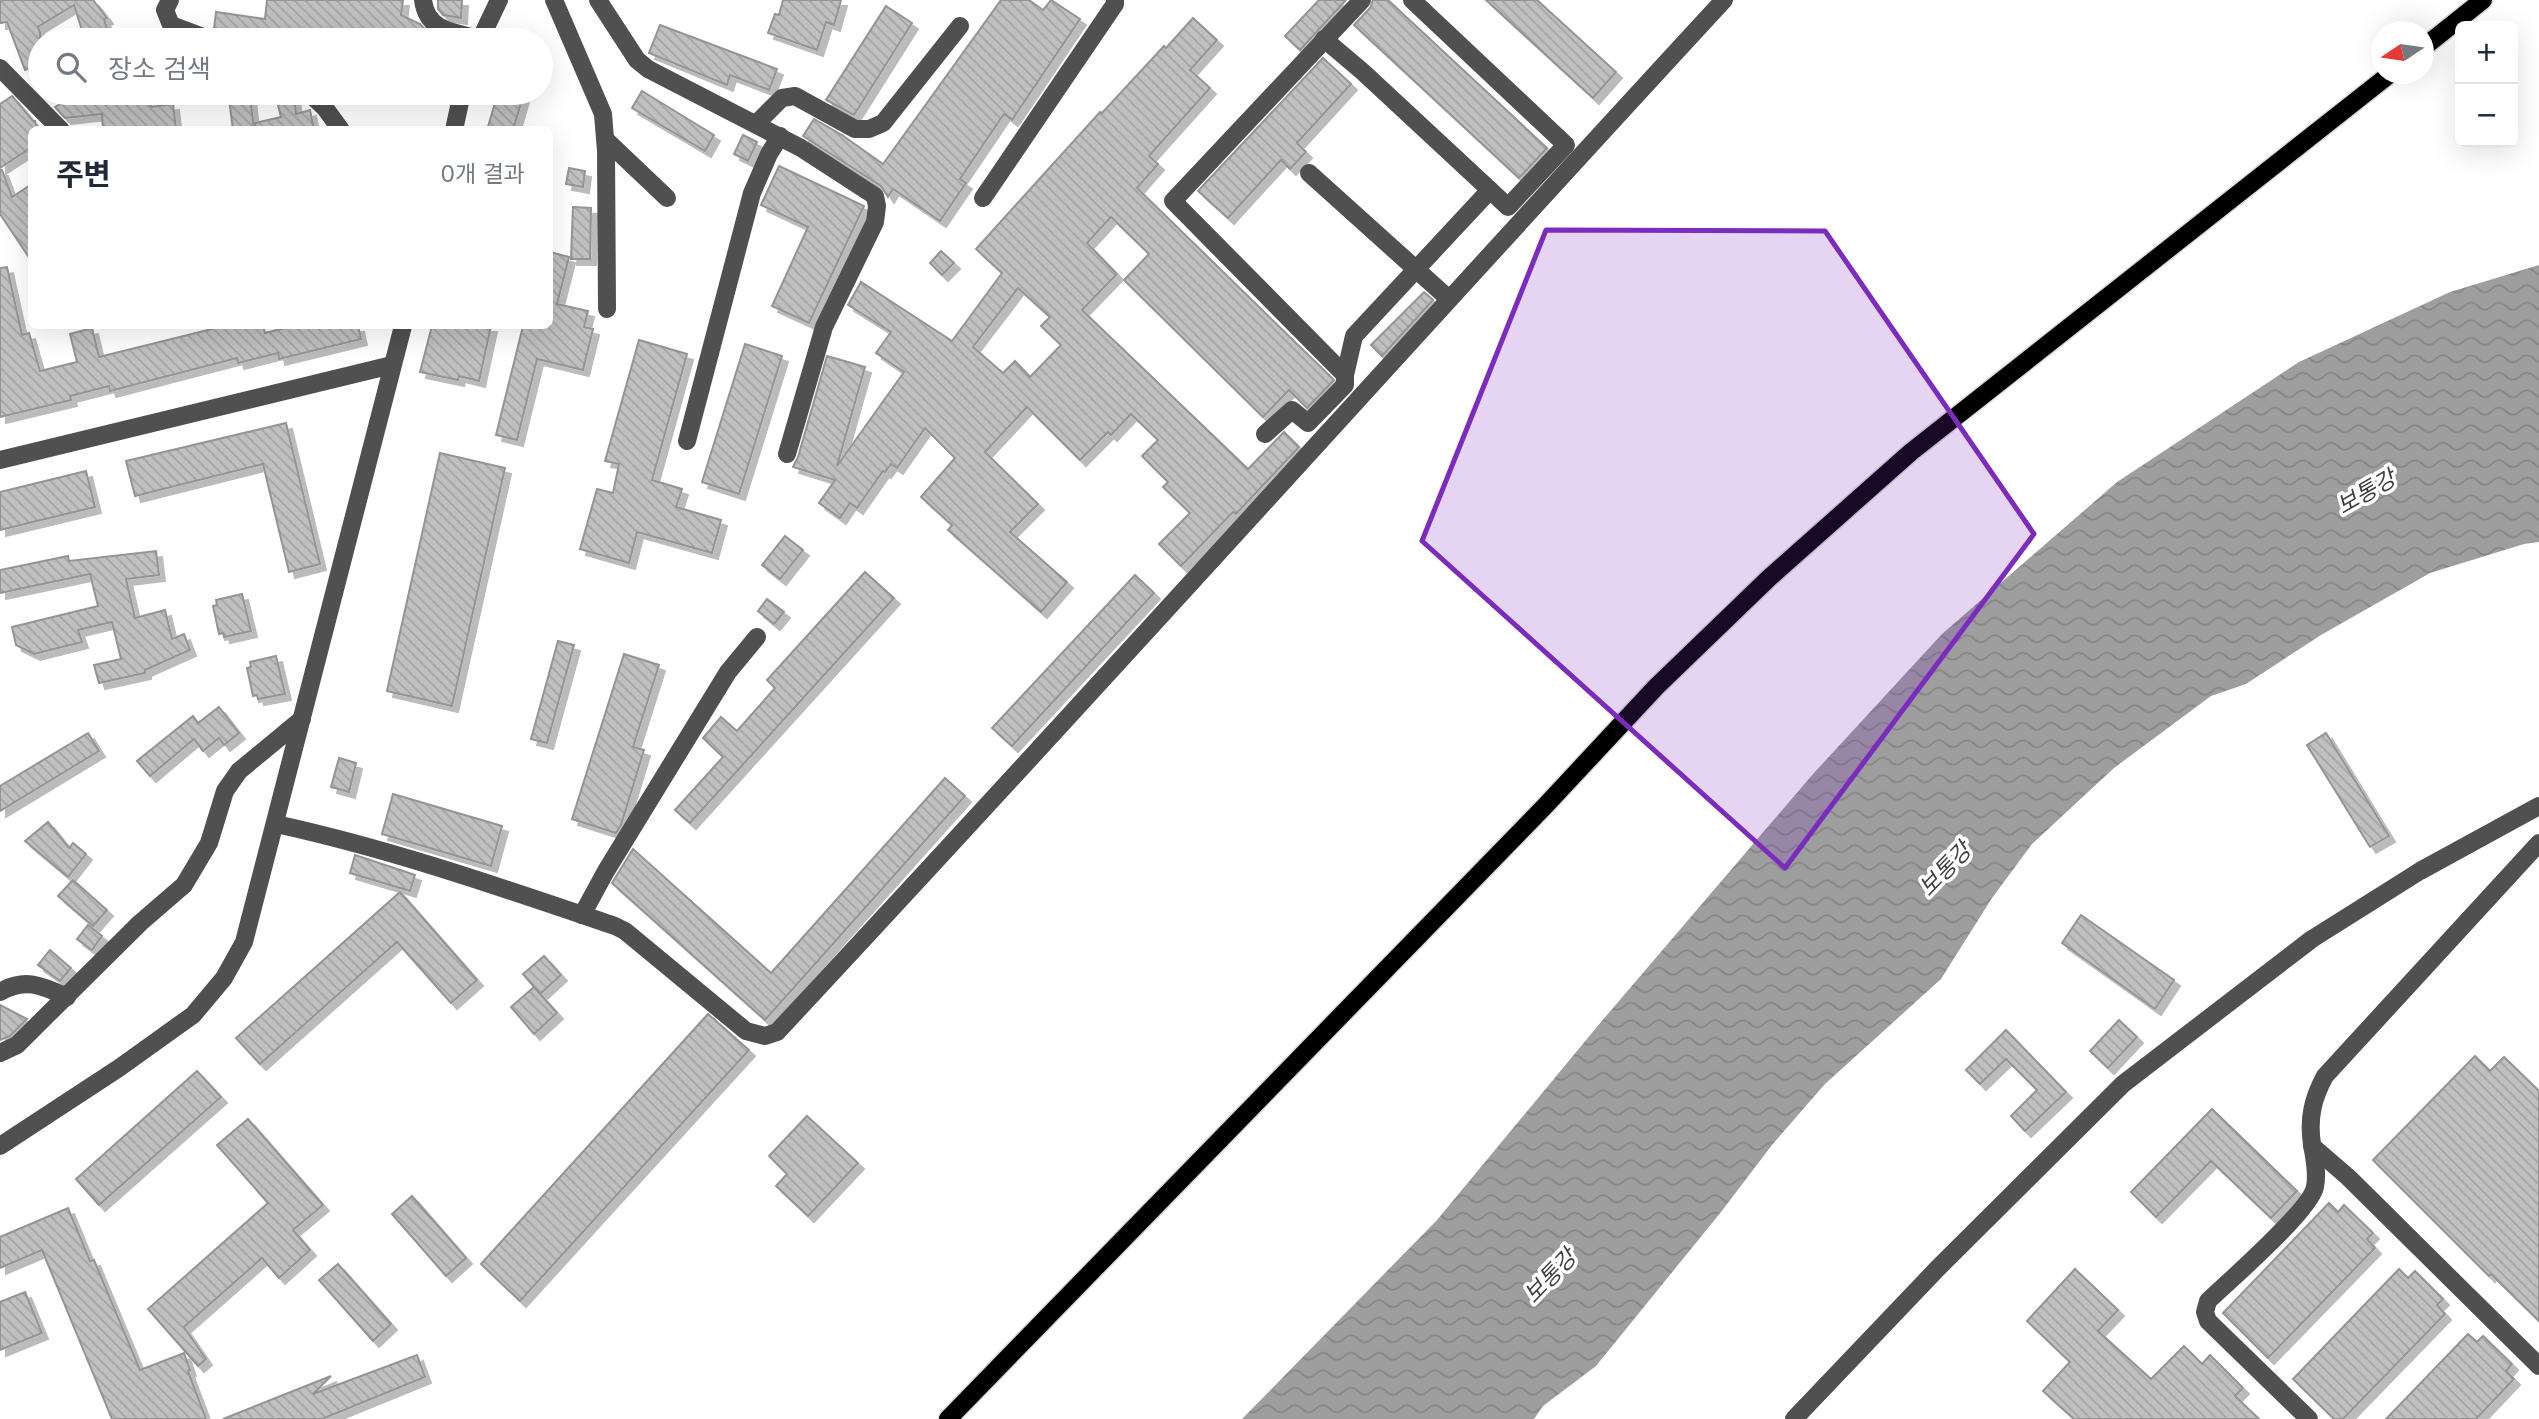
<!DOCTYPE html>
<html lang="ko">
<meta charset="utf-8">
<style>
:root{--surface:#fff;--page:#f2f2f3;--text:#1f2937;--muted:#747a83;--line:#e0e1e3}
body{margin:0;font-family:Inter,"Noto Sans KR",sans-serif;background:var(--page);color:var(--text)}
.controls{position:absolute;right:21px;top:21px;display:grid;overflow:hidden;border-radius:10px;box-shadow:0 7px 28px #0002}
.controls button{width:63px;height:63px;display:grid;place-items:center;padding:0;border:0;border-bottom:2px solid var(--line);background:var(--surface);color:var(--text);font:35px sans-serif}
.compass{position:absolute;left:2371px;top:21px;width:63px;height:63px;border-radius:50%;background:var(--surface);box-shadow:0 7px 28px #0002;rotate:257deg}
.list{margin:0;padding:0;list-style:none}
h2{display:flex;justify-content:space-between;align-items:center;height:91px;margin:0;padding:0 28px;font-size:30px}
h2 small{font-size:23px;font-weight:400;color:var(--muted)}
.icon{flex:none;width:38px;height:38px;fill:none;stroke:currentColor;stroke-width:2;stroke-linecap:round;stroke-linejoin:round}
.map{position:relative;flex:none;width:2539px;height:1419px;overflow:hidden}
.search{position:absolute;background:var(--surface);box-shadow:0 7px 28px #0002;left:28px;top:28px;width:525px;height:77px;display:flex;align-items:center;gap:18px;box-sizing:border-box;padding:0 24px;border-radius:38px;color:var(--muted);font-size:26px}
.panel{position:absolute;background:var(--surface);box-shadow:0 7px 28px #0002;left:28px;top:126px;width:525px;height:203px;border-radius:10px}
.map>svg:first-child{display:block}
</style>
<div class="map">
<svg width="2539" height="1419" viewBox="0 0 2539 1419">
<defs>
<pattern id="water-waves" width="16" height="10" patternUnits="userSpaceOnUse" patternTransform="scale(1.75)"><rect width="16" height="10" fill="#9e9e9e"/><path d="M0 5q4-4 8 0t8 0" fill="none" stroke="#868686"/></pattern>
<pattern id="building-back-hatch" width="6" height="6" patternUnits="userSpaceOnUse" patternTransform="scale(1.75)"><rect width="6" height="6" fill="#c0c0c0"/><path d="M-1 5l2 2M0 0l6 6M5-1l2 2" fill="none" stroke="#a3a3a3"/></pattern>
<filter id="shadow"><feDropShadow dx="6" dy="6" stdDeviation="0" flood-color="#0004"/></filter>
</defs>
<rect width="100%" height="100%" fill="#fff"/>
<!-- water -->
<polygon fill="url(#water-waves)" points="2539,265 2539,542 2524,544 2430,573 2321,635 2246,684 2211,696 2114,768 2032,844 1992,898 1941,979 1825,1084 1772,1145 1721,1212 1596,1366 1543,1406 1534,1419 1242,1419 1437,1220 1601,1022 1813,774 1942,634 2117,482 2299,362 2450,292"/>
<!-- building -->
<g fill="url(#building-back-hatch)" stroke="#949494" stroke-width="2" fill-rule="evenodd" filter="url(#shadow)">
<polygon points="0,0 93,0 107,18 104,19 110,40 85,40 74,5 38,27 40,33 40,65 25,70 7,22 0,23"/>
<polygon points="267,0 403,0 401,15 420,24 430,34 441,40 362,40 363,37 324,31 323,40 276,37 275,40 263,40 262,35 246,38 221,34 214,29 216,12 265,19"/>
<polygon points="438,0 462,0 461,18 443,15 438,9"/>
<polygon points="783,0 841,0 834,25 826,22 817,50 768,33 775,14 779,15"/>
<polygon points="1001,0 1029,0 1043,10 1051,0 1080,19 1012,120 1004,114 960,179 966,183 940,221 893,189 888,197 881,186 803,136 814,119 842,135 883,164"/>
<polygon points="1319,0 1346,0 1300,50 1285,36"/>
<polygon points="1373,0 1388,0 1547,148 1519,178 1354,25 1370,8"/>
<polygon points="1486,0 1537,0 1616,72 1593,98"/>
<polygon points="886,6 912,23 854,115 826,100"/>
<path d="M1193,18L1217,40L1190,70L1210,88L1149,156L1158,164L1137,188L1334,380L1307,408L1289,390L1263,417L1124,280L1149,254L1111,217L1087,243L1117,274L1082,310L1248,469L1284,432L1299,447L1236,514L1233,512L1181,566L1159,544L1190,513L1163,487L1168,482L1142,456L1158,440L1131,414L1111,435L1108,432L1080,460L1027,407L985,452L1038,504L1010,532L1067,582L1041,612L948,530L952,525L921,497L955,458L925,428L897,468L891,464L885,472L883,471L857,508L850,503L840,518L819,503L835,480L793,467L798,457L827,356L865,367L837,466L904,372L876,353L891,332L848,305L861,282L952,341L1002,273L976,249L1100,112L1102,113L1164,46L1166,48ZM1018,288L1050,317L1041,326L1061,345L1030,377L1015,361L1003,373L973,347Z"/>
<polygon points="660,25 777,69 769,90 730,75 727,85 649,53"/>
<polygon points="1323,58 1351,84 1297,143 1306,152 1290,169 1281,160 1228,218 1198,191"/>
<polygon points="642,91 714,135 705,151 632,108"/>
<polygon points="61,93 82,93 82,95 146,93 151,107 173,104 176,130 103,130 102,114 65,118 55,107 62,103"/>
<polygon points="275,93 294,93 296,114 310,110 314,130 256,130 255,123 281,117"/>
<polygon points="498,93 524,93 513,130 487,130"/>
<polygon points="12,96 33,121 36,121 34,121 39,130 32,130 32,147 0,168 0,104"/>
<polygon points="250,96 254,130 233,130 229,99"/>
<polygon points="743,135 757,142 748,161 734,154"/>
<polygon points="779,166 864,206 809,323 772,306 808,227 761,205"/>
<polygon points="569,168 585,171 583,187 566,184"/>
<polygon points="0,170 2,170 12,197 32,184 32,262 0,214"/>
<polygon points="573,207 591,208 590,259 571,259"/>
<polygon points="941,251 954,263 942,275 930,263"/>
<polygon points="550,252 569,257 557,304 588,311 584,327 593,329 583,370 537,359 517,440 496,435 523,326 550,326"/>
<polygon points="7,267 22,335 29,333 40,371 77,362 70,334 92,328 99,357 224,326 263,326 265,333 293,326 358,326 361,339 279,359 278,353 238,363 237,358 110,391 109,386 70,396 71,400 0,417 0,268"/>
<polygon points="1424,292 1433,300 1382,356 1371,345"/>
<polygon points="432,326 491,326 479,381 459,376 458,380 420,372"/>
<polygon points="639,340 687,354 652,480 682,489 676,507 721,520 712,553 637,532 629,563 580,549 597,489 613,493 619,464 605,461"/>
<polygon points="745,344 782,356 739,494 702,482"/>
<polygon points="286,423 320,564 289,572 263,464 135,496 126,461"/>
<polygon points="440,453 505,468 452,706 387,691"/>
<polygon points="86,471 95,507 0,530 0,492"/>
<polygon points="785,536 803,550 780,579 762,565"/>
<polygon points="156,551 159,575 126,579 135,618 165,610 172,639 184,634 190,650 145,670 145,673 99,683 94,665 121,659 112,622 78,630 82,642 34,654 16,645 12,627 98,606 90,574 0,593 0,570 68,556 69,561"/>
<polygon points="865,572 894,598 690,823 675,810 723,757 703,738 721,717 737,731 775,688 767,680"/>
<polygon points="1135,575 1154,593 1012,746 992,728"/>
<polygon points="242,594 251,631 224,637 223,633 219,634 213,606 217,605 216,600"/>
<polygon points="767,599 784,612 774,624 758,611"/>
<polygon points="558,641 574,645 547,743 531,739"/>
<polygon points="624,654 659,665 633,747 644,750 621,825 616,833 572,819"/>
<polygon points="276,656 285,694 258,699 257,695 253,696 247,668 251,667 250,662"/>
<polygon points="219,707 239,733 224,745 219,738 203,751 194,739 150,776 137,761 193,716 198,723"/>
<polygon points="88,733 99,751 0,811 0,786"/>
<polygon points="2326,733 2389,836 2370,847 2307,745"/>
<polygon points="339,758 356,763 349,792 331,787"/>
<polygon points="945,778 965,796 765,1020 612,883 633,849 771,973"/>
<polygon points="393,794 502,826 491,866 382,834"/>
<polygon points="48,822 69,848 73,843 86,854 68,877 25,841"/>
<polygon points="355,855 415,875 410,891 350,873"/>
<polygon points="73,880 107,910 93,926 58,896"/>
<polygon points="400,892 477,980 451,1003 397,942 260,1064 236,1038"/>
<polygon points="2081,915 2174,980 2155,1009 2062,943"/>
<polygon points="88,925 102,936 92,950 77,939"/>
<polygon points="50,950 71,968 60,981 38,965"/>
<polygon points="544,956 561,975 540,994 523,974"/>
<polygon points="534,987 557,1013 534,1034 511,1007"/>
<polygon points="0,1005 27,1019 10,1036 0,1040"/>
<polygon points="708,1014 749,1050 520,1301 481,1264"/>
<polygon points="2119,1020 2137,1037 2108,1068 2090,1051"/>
<polygon points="2006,1030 2066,1092 2025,1131 2011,1116 2037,1090 2006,1059 1980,1084 1966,1070"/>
<polygon points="2475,1056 2490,1071 2504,1057 2539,1091 2539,1321 2491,1274 2489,1276 2373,1160"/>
<polygon points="197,1071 221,1097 99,1205 76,1179"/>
<polygon points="2212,1109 2297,1191 2271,1218 2211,1161 2156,1217 2131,1192"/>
<polygon points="807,1116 858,1163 808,1216 776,1186 787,1174 769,1156"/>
<polygon points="248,1119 323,1205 293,1230 310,1250 279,1278 262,1258 184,1327 206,1359 198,1366 148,1309 268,1203 217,1145"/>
<polygon points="412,1196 466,1258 446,1276 392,1214"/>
<polygon points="2329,1203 2338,1212 2344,1205 2373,1233 2367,1239 2375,1248 2268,1358 2223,1313"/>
<polygon points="68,1208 90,1261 94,1260 140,1370 184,1353 190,1370 188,1371 206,1419 112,1419 42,1250 0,1268 0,1237"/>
<polygon points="338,1264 391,1324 373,1341 319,1280"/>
<polygon points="2075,1269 2118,1310 2098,1331 2151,1379 2184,1346 2202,1364 2210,1355 2243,1388 2235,1396 2259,1419 2074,1419 2043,1391 2070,1362 2027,1321"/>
<polygon points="2399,1269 2408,1278 2415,1271 2443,1299 2437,1305 2445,1314 2343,1419 2334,1419 2293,1379"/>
<polygon points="25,1292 42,1333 0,1350 0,1302"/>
<polygon points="2468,1334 2477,1342 2483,1336 2512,1364 2506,1371 2514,1379 2476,1419 2386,1419"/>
<polygon points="417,1355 425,1377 322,1419 223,1419 331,1376 313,1394"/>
</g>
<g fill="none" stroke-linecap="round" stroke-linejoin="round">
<defs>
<g id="major">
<polyline points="2424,47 2483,0"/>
<polyline points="948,1419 1546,805 1656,687 1769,578 1911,452 2390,74"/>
</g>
</defs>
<!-- major casing -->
<use href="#major" stroke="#dbdbdb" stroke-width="21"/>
<!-- minor -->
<g stroke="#505050" stroke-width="18">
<polyline points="170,0 165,10 171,25 211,40"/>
<path d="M423,0C427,32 454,32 480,39"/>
<polyline points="554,0 603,114 606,151 607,309"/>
<polyline points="598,0 637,60 648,69 801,148 875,196 877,206 875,222 824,327 787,454"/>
<polyline points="1324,39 1363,72 1490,190"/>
<polyline points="480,40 499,0"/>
<polyline points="0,68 61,130"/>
<polyline points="309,93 325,108 341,130"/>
<polyline points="756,124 782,98 795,96 855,129 869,129 883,123 960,26"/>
<polyline points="454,130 462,93"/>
<polyline points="606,140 667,198"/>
<polyline points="1309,173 1449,299"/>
<polyline points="983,198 1115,4 1115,0"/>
<polyline points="1345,375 1173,201 1362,0"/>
<polyline points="1265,434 1292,410 1308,423 1345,385 1345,375 1354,336 1490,190 1508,207 1566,145 1412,0"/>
<polyline points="687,441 752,193 769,154 780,136"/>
<polyline points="0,460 392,365"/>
<path d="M276,824C391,849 503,888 615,926L625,931L746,1031L765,1036L777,1032C1096,691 1407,343 1724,0"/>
<polyline points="582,915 606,871 728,672 757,637"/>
<path d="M0,992C25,977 43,986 67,997"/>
<polyline points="0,1053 17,1045 140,923 184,885 209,843 225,791 239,771 302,719"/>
<polyline points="0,1146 119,1068 193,1015 224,978 244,942 403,326"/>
<polyline points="2312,1146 2348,1177 2539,1366"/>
<polyline points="1794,1419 1937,1269 2123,1084 2312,939 2420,871 2539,806"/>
<path d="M2309,1419L2208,1321L2205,1312L2208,1301C2230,1280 2310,1211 2315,1187C2318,1172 2314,1158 2312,1144C2308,1118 2313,1098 2325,1076L2539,843"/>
</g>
<!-- major -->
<use href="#major" stroke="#000" stroke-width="18"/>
</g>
<!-- marked area -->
<path fill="#7b2cbf" fill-opacity="0.2" stroke="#7b2cbf" stroke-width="5" stroke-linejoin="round" d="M1546,230L1825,231L2034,534L1785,868L1422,541Z"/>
<g text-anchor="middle" stroke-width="7" stroke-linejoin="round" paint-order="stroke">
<!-- water labels -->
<g font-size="23" font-style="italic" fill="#3f3f3f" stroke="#fff">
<text transform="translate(2366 492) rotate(-30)" y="8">보통강</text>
<text transform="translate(1945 869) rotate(-46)" y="8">보통강</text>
<text transform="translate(1550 1276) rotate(-46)" y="8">보통강</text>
</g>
</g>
</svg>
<div class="controls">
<button>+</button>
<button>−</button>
</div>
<svg class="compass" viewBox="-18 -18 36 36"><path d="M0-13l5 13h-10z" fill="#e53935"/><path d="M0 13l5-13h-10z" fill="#747a83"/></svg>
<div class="search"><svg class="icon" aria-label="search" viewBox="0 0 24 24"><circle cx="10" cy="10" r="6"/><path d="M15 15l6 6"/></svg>장소 검색</div>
<section class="panel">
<h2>주변<small>0개 결과</small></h2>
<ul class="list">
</ul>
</section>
</div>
